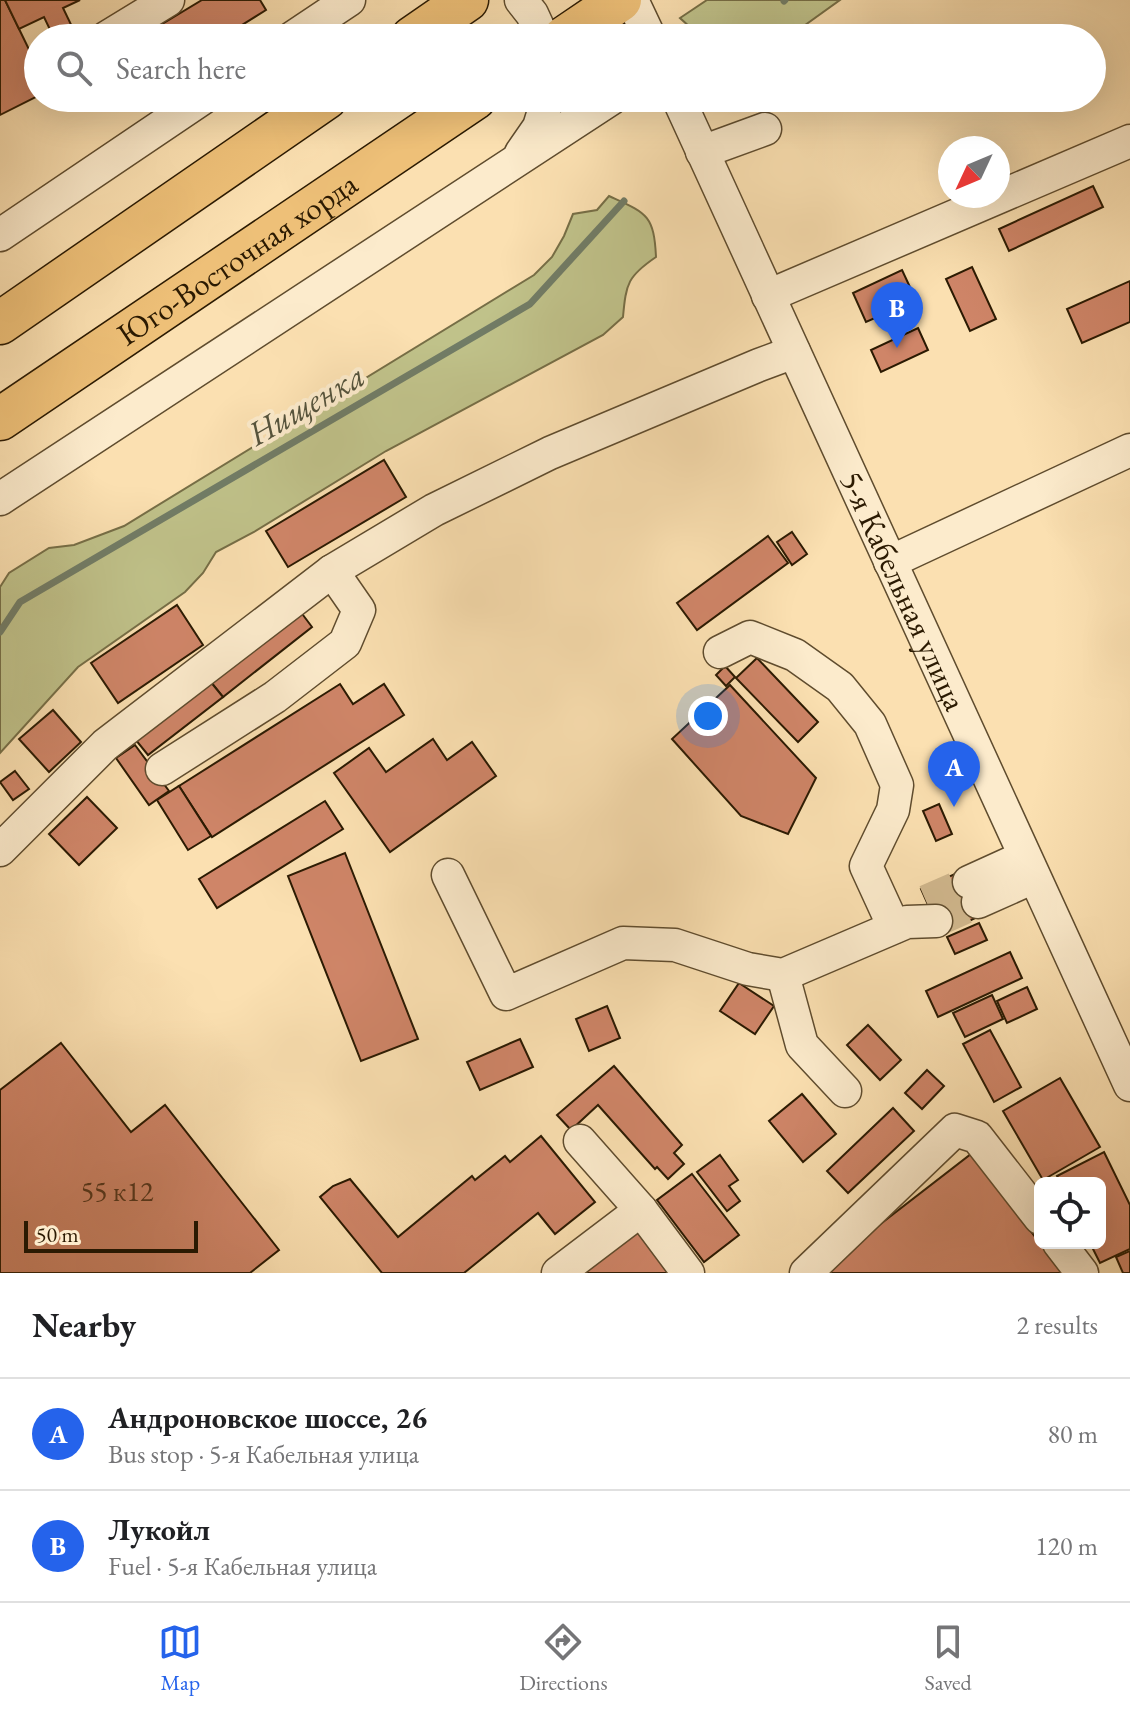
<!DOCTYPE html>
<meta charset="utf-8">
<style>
:root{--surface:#fff;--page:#f6f6f6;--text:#202124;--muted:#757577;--line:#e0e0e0;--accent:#2563eb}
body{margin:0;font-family:"EB Garamond",serif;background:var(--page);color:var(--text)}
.controls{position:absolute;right:24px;bottom:24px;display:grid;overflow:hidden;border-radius:12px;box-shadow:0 8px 32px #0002}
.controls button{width:72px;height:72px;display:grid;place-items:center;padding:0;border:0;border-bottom:2px solid var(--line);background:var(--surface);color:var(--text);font:40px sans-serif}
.compass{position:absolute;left:938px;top:136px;width:72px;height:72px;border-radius:50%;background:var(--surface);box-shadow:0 8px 32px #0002;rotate:226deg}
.scale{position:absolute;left:24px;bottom:20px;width:174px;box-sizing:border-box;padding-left:8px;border:4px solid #2b1a02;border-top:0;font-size:22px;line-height:28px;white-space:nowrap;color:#2b1a02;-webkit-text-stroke:6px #fcebcc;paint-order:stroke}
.you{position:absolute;left:708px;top:716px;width:28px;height:28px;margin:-20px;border:6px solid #fff;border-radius:50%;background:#1a73e8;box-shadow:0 0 0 12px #1a73e833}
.badge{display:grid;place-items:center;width:52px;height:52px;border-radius:50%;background:var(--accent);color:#fff;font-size:26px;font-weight:700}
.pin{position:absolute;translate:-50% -66px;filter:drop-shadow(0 2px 4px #0008)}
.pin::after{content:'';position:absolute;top:42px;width:28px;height:24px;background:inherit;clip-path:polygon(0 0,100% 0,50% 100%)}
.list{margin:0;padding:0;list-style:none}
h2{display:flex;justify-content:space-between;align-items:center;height:104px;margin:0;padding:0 32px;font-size:34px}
h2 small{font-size:26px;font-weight:400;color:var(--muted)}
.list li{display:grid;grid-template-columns:52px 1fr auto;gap:24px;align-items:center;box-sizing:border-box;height:112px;padding:0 32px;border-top:2px solid var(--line)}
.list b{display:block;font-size:30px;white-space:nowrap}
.list p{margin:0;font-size:26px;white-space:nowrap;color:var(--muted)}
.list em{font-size:26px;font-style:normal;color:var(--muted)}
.icon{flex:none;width:44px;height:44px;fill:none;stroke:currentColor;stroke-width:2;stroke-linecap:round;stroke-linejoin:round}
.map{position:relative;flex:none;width:1130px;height:1273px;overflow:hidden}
.search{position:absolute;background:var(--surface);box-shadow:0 8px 32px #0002;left:24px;right:24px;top:24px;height:88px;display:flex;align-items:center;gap:20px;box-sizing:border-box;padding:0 28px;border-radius:44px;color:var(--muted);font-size:30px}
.sheet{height:328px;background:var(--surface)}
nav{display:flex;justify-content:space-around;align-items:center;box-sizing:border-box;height:112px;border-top:2px solid var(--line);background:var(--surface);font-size:22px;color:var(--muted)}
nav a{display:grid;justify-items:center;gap:4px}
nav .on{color:var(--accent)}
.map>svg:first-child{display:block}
</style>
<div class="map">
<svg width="1130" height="1273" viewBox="0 0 1130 1273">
<rect width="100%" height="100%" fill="#fbe0b1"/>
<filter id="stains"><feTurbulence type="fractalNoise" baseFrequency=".0025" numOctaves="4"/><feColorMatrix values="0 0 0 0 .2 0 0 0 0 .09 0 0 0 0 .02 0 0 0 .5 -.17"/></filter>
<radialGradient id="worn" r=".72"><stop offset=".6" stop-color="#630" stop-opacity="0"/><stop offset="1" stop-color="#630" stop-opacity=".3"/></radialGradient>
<!-- green -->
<g fill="#c0c28a" stroke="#766e46" stroke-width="2">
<polygon points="707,0 840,0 787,38 702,38 680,18"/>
<path d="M609,196C646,213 654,214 656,257C628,276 626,283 623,317L603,335L386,451L254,532L216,552L203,573L185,592L78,667L0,753V587L9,573L49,548L74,545L124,526L534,275L552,257L564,236L573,214L597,210Z"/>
</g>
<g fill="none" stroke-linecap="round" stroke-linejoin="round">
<!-- stream -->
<g stroke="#717c66" stroke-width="7">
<polyline points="784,1 785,0"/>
<polyline points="0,632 20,602 530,304 624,201"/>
</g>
</g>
<!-- building -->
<g fill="#cf8568" stroke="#2b1a02" stroke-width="2">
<polygon points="0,0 5,0 38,68 38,96 0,115"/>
<polygon points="5,0 80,0 63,8 77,37 54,38 44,17 19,29"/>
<polygon points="202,0 260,0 266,10 221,38 139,38"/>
<polygon points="1093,186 1103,207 1009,251 999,229"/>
<polygon points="972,267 996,319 970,331 946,279"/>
<polygon points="902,270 916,300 866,322 853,293"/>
<polygon points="1130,281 1130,322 1082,343 1067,309"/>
<polygon points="918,328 928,350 881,372 871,350"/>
<polygon points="384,460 406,497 288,567 266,531"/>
<polygon points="792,532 807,554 792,565 777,542"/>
<polygon points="768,536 788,563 697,630 677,603"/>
<polygon points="177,605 203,645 118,703 91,663"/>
<polygon points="300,611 312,627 223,697 210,681"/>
<polygon points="757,658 818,722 798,742 736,678"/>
<polygon points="725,666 735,677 726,686 716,675"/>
<polygon points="210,681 223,697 148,755 135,739"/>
<polygon points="340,684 353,704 384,684 404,715 212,837 179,786"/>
<polygon points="730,685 816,778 788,834 741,816 672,739"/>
<polygon points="53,710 81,742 49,772 19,739"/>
<polygon points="433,739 447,760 472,742 496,776 390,852 334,773 369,748 386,772"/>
<polygon points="135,745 169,791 149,805 116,758"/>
<polygon points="15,771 29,789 13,800 0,782"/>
<polygon points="179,786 211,836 188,850 157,800"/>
<polygon points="87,797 117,828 79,865 49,834"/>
<polygon points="325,801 343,829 217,908 199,879"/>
<polygon points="939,804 952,834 936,841 923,811"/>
<polygon points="345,853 418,1039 361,1061 288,876"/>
<polygon points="964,870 984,914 941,934 921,889"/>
<polygon points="979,923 987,940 955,954 947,937"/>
<polygon points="1010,952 1022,978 938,1017 926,991"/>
<polygon points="739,983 774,1006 755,1034 720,1011"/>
<polygon points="1027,987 1037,1009 1007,1023 997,1001"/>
<polygon points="992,995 1003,1019 965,1037 953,1013"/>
<polygon points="607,1006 620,1038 589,1051 576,1019"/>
<polygon points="868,1025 901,1060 880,1080 847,1045"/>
<polygon points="990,1030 1021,1087 994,1102 963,1044"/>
<polygon points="520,1039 533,1067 480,1090 467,1062"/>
<polygon points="61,1043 131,1132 165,1105 279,1250 250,1273 0,1273 0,1090"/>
<polygon points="614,1066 682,1145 674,1153 684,1164 668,1179 657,1167 655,1169 598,1105 571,1130 557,1115"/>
<polygon points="927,1070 944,1086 922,1109 905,1093"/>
<polygon points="1060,1078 1100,1147 1043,1180 1003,1111"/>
<polygon points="802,1094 836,1134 803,1162 769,1121"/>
<polygon points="893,1108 914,1131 848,1193 827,1171"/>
<polygon points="541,1136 595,1202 555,1234 538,1213 464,1273 382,1273 320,1197 333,1186 350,1179 398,1237 472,1176 475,1180 505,1156 510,1162"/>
<polygon points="1104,1152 1130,1205 1130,1249 1100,1263 1090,1243 1100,1243 1100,1183 1061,1183 1057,1176"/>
<polygon points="971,1154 1063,1273 823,1273 821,1270"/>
<polygon points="720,1155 738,1180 729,1186 740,1201 727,1211 697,1172"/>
<polygon points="692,1174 739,1235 704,1262 657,1200"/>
<polygon points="638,1231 670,1273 584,1273"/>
<polygon points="1130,1251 1130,1273 1123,1273 1116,1257"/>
</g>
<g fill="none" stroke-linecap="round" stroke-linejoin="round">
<!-- minor-tunnel -->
<g stroke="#d1b88e" stroke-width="32" stroke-dasharray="32 16" stroke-linecap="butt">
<polyline points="926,901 969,882"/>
<polyline points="936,921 978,902"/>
</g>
<defs>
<g id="minor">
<polyline points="521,0 532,14 543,38"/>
<polyline points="632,0 650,38"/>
<polyline points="106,38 168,0"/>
<polyline points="292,38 349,0"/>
<path id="s1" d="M678,98L1130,1085"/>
<polyline points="702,152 765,129"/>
<polyline points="521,153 539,127 548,98"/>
<polyline points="0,235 203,98"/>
<polyline points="768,296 1130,141"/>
<polyline points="0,499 612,98"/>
<polyline points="890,562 1130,450"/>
<polyline points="720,652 750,637 795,655 840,687 870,724 897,785 893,810 866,866 894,927"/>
<polyline points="162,769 275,697 345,643 359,610 332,571"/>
<polyline points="0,850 105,745 332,571 434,510 550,453 759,365 794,352"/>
<polyline points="448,875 506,994 623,943 675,945 748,969 783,975 907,922 936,921"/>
<polyline points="969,882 1024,857"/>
<polyline points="978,902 1034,877"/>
<polyline points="783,975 802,1045 845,1091"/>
<polyline points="580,1141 641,1210"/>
<polyline points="1059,1243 1082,1273"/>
<polyline points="558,1273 641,1210 688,1273"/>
<polyline points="806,1273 955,1130 977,1137 1040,1218"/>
</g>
<g id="major">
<polyline points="412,38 467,0"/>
<polyline points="564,38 620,0"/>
<polyline points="0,323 326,98"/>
<path id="s2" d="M0,419L475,98"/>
</g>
</defs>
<!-- minor casing -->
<use href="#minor" stroke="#5f4c2e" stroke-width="35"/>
<!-- major casing -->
<use href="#major" stroke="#2b1a02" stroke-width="45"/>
<!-- minor -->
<use href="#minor" stroke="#fcebcc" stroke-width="32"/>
<!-- major -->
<use href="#major" stroke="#eec078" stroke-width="42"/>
</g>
<g text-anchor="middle" stroke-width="8" stroke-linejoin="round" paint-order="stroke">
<!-- number labels -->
<g font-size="28" fill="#54351c">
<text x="117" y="1201">55 к12</text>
</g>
<!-- street labels -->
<g font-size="32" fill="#2b1a02" stroke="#fcebcc">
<text dy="11" stroke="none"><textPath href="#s2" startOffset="286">Юго-Восточная хорда</textPath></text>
<text dy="11" stroke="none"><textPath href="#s1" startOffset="542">5-я Кабельная улица</textPath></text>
</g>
<!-- water labels -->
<g font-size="34" font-style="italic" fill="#54533c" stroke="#fcebcc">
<text transform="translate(306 404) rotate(-30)" y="12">Нищенка</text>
</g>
</g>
<rect width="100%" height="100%" filter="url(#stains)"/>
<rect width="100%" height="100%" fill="url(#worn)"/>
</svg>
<div class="controls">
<button><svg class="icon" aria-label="locate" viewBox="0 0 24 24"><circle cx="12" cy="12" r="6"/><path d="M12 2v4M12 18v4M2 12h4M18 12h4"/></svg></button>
</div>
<svg class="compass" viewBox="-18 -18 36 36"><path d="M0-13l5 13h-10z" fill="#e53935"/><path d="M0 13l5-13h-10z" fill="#757577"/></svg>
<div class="scale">50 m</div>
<div class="you"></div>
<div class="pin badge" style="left:954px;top:807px">A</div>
<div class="pin badge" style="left:897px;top:348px">B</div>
<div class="search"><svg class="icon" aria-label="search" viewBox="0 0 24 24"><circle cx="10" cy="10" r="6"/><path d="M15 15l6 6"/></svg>Search here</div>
</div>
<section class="sheet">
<h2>Nearby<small>2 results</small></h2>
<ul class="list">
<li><span class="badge">A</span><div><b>Андроновское шоссе, 26</b><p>Bus stop · 5-я Кабельная улица</p></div><em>80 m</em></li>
<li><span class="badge">B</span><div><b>Лукойл</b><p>Fuel · 5-я Кабельная улица</p></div><em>120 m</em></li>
</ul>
</section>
<nav>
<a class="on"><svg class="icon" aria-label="map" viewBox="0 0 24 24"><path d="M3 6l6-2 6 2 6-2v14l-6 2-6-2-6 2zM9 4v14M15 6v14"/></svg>Map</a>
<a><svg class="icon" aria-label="directions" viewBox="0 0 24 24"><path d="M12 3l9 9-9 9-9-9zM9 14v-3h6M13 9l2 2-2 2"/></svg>Directions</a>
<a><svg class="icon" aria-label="saved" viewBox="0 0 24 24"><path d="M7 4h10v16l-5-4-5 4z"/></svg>Saved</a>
</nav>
